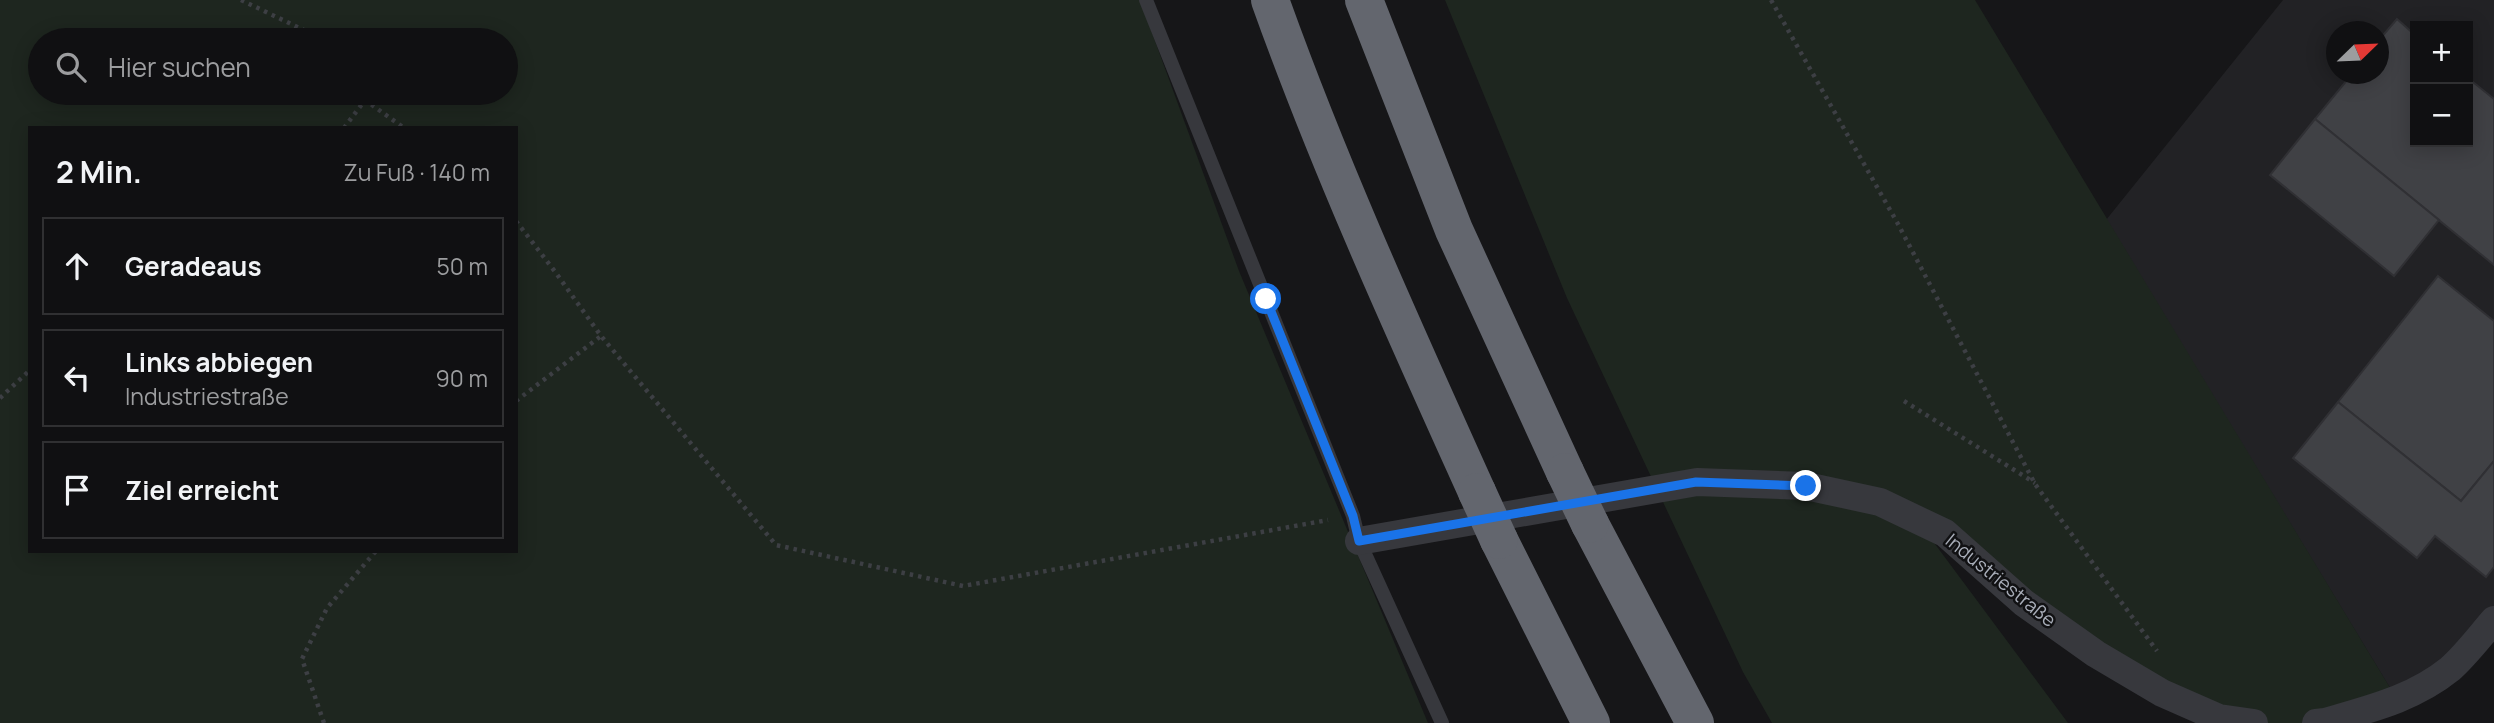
<!DOCTYPE html>
<html lang="de">
<meta charset="utf-8">
<style>
:root{--surface:#101012;--page:#19191b;--text:#f1f3f6;--muted:#9c9d9f;--line:#303032}
body{margin:0;font-family:Manrope,sans-serif;background:var(--page);color:var(--text)}
.controls{position:absolute;right:21px;top:21px;display:grid;overflow:hidden;border-radius:0px;box-shadow:0 4px 18px #0003}
.controls button{width:63px;height:63px;display:grid;place-items:center;padding:0;border:0;border-bottom:2px solid var(--line);background:var(--surface);color:var(--text);font:35px sans-serif}
.compass{position:absolute;left:2326px;top:21px;width:63px;height:63px;border-radius:50%;background:var(--surface);box-shadow:0 4px 18px #0003;rotate:67deg}
.stop{position:absolute;width:21px;height:21px;margin:-16px;border:5px solid #1a73e8;border-radius:50%;background:#fff}
.stop.end{background:#1a73e8;border-color:#fff;box-shadow:0 2px 7px #0008}
.list{margin:0;padding:0;list-style:none}
h2{display:flex;justify-content:space-between;align-items:center;height:91px;margin:0;padding:0 28px;font-size:30px}
h2 small{font-size:23px;font-weight:400;color:var(--muted)}
.list li{display:grid;grid-template-columns:46px 1fr auto;gap:21px;align-items:center;box-sizing:border-box;height:98px;margin:0 14px 14px;padding:0 14px;border:2px solid var(--line);border-radius:0px}
.list b{display:block;font-size:26px;white-space:nowrap}
.list p{margin:0;font-size:23px;white-space:nowrap;color:var(--muted)}
.list em{font-size:23px;font-style:normal;color:var(--muted)}
.icon{flex:none;width:38px;height:38px;fill:none;stroke:currentColor;stroke-width:2;stroke-linecap:round;stroke-linejoin:round}
.map{position:relative;flex:none;width:2494px;height:723px;overflow:hidden}
.search{position:absolute;background:var(--surface);box-shadow:0 4px 18px #0003;left:28px;top:28px;width:490px;height:77px;display:flex;align-items:center;gap:18px;box-sizing:border-box;padding:0 24px;border-radius:38px;color:var(--muted);font-size:26px}
.panel{position:absolute;background:var(--surface);box-shadow:0 4px 18px #0003;left:28px;top:126px;width:490px;height:427px;border-radius:0px}
.map>svg:first-child{display:block}
</style>
<div class="map">
<svg width="2494" height="723" viewBox="0 0 2494 723">
<rect width="100%" height="100%" fill="#161618"/>
<!-- built -->
<path fill="#222225" fill-rule="evenodd" d="M2283,0H2494V641L2398,701L2106,220ZM2415,26H2468V142H2415ZM2336,32H2378V74H2336Z"/>
<!-- green -->
<g fill="#1e261f" fill-rule="evenodd">
<path d="M0,0H1140L1239,271L1428,723H0ZM40,40H506V93H40ZM30,128H516V551H30Z"/>
<polygon points="1445,0 1975,0 2398,701 2316,723 2254,723 2161,693 1906,505 2068,723 1772,723 1743,672 1567,298"/>
</g>
<!-- building -->
<g fill="#404145" stroke="#303034" stroke-width="2">
<polygon points="2397,19 2415,35 2415,142 2468,142 2468,78 2494,99 2494,265 2315,119 2352,74 2378,74 2378,41"/>
<polygon points="2315,119 2439,220 2394,276 2270,175"/>
<polygon points="2438,276 2494,321 2494,461 2461,501 2338,402"/>
<polygon points="2338,402 2461,501 2494,461 2494,567 2486,577 2435,536 2417,558 2293,458"/>
</g>
<g fill="none" stroke-linecap="round" stroke-linejoin="round">
<!-- path -->
<g stroke="#3d3f44" stroke-width="4.5" stroke-dasharray="3.5 5" stroke-linecap="butt">
<polyline points="241,0 310,33 316,40"/>
<polyline points="1771,0 1898,224 2035,484 2157,651"/>
<polyline points="359,93 365,100 404,128"/>
<polyline points="344,128 365,100"/>
<polyline points="516,221 556,273 601,336 776,545 963,586 1328,520"/>
<polyline points="0,398 30,370"/>
<polyline points="516,401 601,336"/>
<polyline points="1904,401 2035,483"/>
<polyline points="324,723 302,659 327,608 376,551"/>
</g>
<!-- service -->
<polyline stroke="#37383d" stroke-width="14" points="1146,0 1353,516 1359,541 1442,723"/>
<!-- minor -->
<g stroke="#37383d" stroke-width="28">
<polyline points="1359,541 1697,482 1806,486 1880,502 1945,533 2024,603 2096,654 2162,693 2219,718 2254,723"/>
<path d="M2316,723L2325,722C2369,709 2413,699 2450,669C2466,655 2480,636 2494,620"/>
</g>
<!-- motorway -->
<g stroke="#63666e" stroke-width="38">
<path d="M1270,0C1330,168 1404,330 1477,492"/>
<polyline points="1364,0 1454,230 1565,472"/>
<polyline points="1590,524 1695,723"/>
<polyline points="1499,540 1591,723"/>
</g>
<!-- motorway-bridge -->
<g stroke="#63666e" stroke-width="38">
<polyline points="1565,472 1590,524"/>
<polyline points="1477,492 1499,540"/>
</g>
</g>
<g fill="none" stroke-linecap="round" stroke-linejoin="round">
<!-- route -->
<polyline stroke="#1a73e8" stroke-width="9" points="1266,299 1353,516 1359,541 1696,482 1806,486"/>
</g>
<g text-anchor="middle" stroke-width="5" stroke-linejoin="round" paint-order="stroke">
<!-- street labels -->
<g font-size="19" fill="#a8adb8" stroke="#111113">
<text transform="translate(2001 580) rotate(39)" y="7">Industriestraße</text>
</g>
</g>
</svg>
<div class="controls">
<button>+</button>
<button>−</button>
</div>
<svg class="compass" viewBox="-18 -18 36 36"><path d="M0-13l5 13h-10z" fill="#e53935"/><path d="M0 13l5-13h-10z" fill="#9c9d9f"/></svg>
<div class="stop" style="left:1266px;top:299px"></div>
<div class="stop end" style="left:1806px;top:486px"></div>
<div class="search"><svg class="icon" aria-label="search" viewBox="0 0 24 24"><circle cx="10" cy="10" r="6"/><path d="M15 15l6 6"/></svg>Hier suchen</div>
<section class="panel">
<h2>2 Min.<small>Zu Fuß · 140 m</small></h2>
<ul class="list">
<li><svg class="icon" aria-label="ahead" viewBox="0 0 24 24"><path d="M12 20V5M6 11l6-6 6 6"/></svg><div><b>Geradeaus</b></div><em>50 m</em></li>
<li><svg class="icon" aria-label="left" viewBox="0 0 24 24"><path d="M17 20v-9H6M10 6l-5 5 5 5"/></svg><div><b>Links abbiegen</b><p>Industriestraße</p></div><em>90 m</em></li>
<li><svg class="icon" aria-label="arrive" viewBox="0 0 24 24"><path d="M6 21V4h12l-3 4 3 4H6"/></svg><div><b>Ziel erreicht</b></div></li>
</ul>
</section>
</div>
